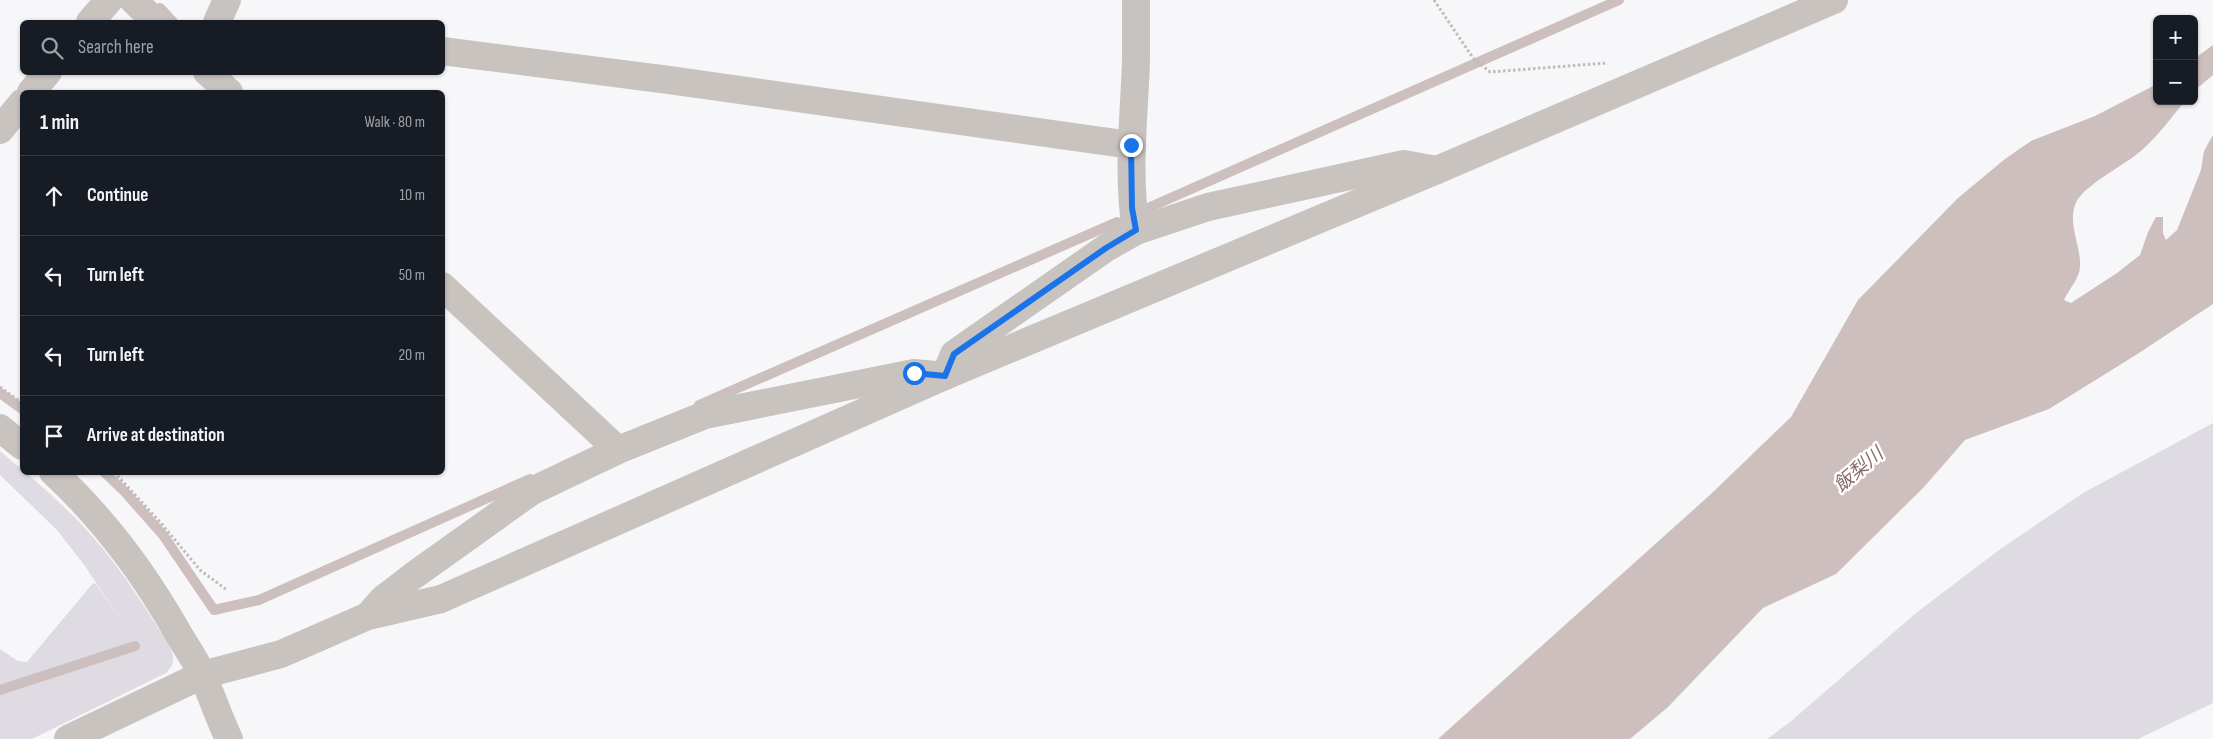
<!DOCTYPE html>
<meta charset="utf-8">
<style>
:root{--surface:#171b24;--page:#20242c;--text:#f1f3f6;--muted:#9ea1a6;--line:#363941}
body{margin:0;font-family:"Sofia Sans Condensed","Noto Sans JP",sans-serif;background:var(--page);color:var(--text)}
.controls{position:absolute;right:15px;top:15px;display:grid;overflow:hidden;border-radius:8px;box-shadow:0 1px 4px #0004}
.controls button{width:45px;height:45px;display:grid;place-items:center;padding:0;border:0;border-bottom:1px solid var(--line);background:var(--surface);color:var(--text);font:25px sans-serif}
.stop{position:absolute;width:15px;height:15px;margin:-11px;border:4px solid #1a73e8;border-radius:50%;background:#fff}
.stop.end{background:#1a73e8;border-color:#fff;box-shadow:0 1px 5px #0008}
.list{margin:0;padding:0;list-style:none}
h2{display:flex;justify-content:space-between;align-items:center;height:65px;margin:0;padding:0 20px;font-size:21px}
h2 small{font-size:16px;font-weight:400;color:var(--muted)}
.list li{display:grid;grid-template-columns:32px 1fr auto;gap:15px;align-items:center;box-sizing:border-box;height:80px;padding:0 20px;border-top:1px solid var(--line)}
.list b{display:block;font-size:19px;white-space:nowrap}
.list em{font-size:16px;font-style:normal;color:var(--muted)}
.icon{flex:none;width:28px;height:28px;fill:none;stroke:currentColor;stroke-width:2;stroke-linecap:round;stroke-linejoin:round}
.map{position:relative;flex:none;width:2213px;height:739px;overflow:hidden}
.search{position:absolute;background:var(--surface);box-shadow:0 1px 4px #0004;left:20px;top:20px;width:425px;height:55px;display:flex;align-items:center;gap:12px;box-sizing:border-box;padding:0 18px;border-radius:8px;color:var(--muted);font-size:19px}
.panel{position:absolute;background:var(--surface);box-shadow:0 1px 4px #0004;left:20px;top:90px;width:425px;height:385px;border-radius:8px}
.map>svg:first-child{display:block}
</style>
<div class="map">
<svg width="2213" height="739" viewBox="0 0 2213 739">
<rect width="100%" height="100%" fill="#f7f7f9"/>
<!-- green -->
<g fill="#dedbe3">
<polygon points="2213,423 2213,703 2138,739 1767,739 1790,722 1916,613 1999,550 2083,493"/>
<path d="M0,451C22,470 44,487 65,508C101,541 129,582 155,623C161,633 171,644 173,656C174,663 171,668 166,673L32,739H0V693L136,649L137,645L85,566L57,530L0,475Z"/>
<polygon points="93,583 96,584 134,640 132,643 0,686 0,649 18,661 27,662"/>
</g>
<!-- water -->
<g fill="#ccbfbd">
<polygon points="2213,45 2213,75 2194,91 2194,59"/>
<path d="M2157,84V101H2185C2171,118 2158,136 2142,150C2126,165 2082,185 2075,205C2068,225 2081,246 2080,266C2080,278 2069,289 2064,300L2071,303L2117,273L2140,255L2148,232L2156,217H2163V233L2166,240L2177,230L2201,170L2204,151L2213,135V304L2139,353L2049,409L1965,440L1924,487L1836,574L1763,608L1668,707L1630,739H1438L1711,494L1791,417L1858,300L1958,198L2005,159L2031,141L2095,116Z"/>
</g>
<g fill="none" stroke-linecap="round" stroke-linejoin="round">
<!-- stream -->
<g stroke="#ccbfbd" stroke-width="10">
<polyline points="160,8 173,22"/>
<polyline points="1148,208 1619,0"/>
<polyline points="0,393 22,409"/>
<polyline points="699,405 1117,222"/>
<polyline points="104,472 125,492 163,535 214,610 259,600 530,479"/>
<polyline points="0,690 135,646"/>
</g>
<!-- path -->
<g stroke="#c1bcbb" stroke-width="3" stroke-dasharray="2.5 2.5" stroke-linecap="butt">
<polyline points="1434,0 1473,58 1490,72 1607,63"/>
<polyline points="0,387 22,403"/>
<polyline points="114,472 160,522 200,570 227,590"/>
</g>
<!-- minor -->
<g stroke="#c9c3c0" stroke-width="28">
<polyline points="133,0 156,22"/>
<path d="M1136,0C1136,21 1136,41 1136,62C1134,118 1127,174 1136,231"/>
<polyline points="90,22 109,0"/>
<polyline points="217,22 227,0"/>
<polyline points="442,51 669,80 1131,145"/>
<polyline points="207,72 229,92"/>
<polyline points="31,92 48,72"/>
<polyline points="0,130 22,103"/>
<polyline points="442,286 618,450"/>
<polyline points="945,376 954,354 1106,248 1136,231 1208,207 1404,164 1437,170"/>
<polyline points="0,428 22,446"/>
<path d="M53,472C104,519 144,573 178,633C186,647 196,661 203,676C212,697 219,718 229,739"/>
<polyline points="369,615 383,599 413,576 532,491 618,450 705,415 914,373 935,375"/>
<polyline points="68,739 202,675 281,654 368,616 441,599 945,376 1437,170 1834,0"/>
</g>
</g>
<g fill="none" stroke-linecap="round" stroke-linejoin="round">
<!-- route -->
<polyline stroke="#1a73e8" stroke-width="6" points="914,373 945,376 954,354 1106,248 1136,230 1132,208 1131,145"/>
</g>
<g text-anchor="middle" stroke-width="5" stroke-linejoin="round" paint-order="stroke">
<!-- water labels -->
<g font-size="19" font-style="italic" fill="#8a6e69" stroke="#fff">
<text transform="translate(1858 469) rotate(-40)" y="7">飯梨川</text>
</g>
</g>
</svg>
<div class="controls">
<button>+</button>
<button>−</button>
</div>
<div class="stop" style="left:914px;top:373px"></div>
<div class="stop end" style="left:1131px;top:145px"></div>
<div class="search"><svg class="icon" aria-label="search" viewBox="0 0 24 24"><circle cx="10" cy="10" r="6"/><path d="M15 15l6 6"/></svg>Search here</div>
<section class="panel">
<h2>1 min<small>Walk · 80 m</small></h2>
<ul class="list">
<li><svg class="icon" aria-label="ahead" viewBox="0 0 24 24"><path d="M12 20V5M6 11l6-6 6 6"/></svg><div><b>Continue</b></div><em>10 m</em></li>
<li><svg class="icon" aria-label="left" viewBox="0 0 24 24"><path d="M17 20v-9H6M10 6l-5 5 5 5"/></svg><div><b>Turn left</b></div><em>50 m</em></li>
<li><svg class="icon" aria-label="left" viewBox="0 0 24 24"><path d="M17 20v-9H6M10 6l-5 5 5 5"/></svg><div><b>Turn left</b></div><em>20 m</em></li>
<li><svg class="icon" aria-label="arrive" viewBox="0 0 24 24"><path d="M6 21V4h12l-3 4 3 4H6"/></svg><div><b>Arrive at destination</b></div></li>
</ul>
</section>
</div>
